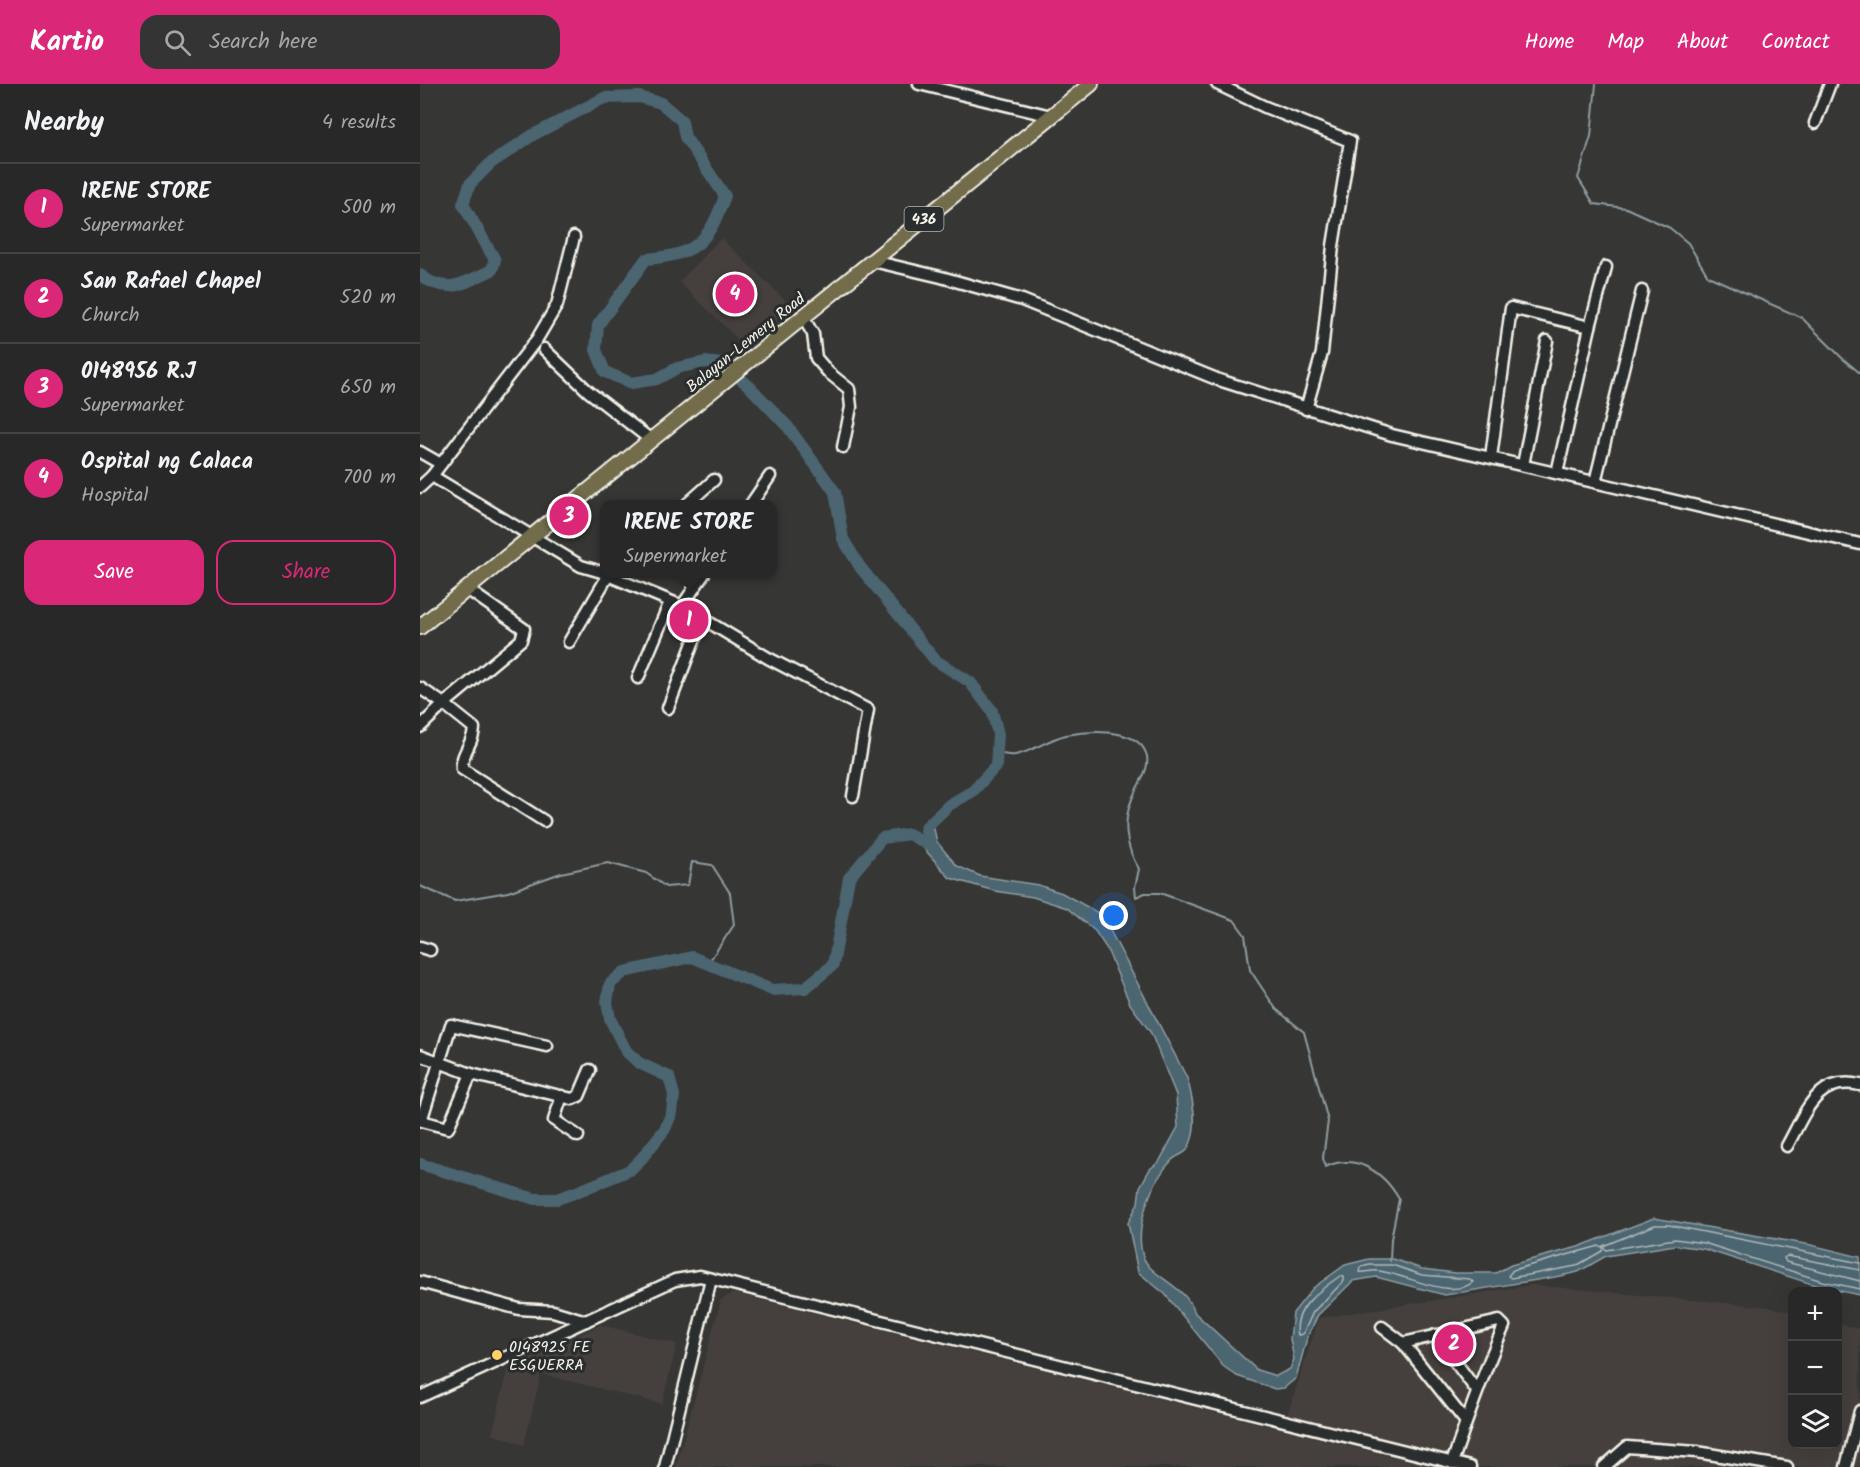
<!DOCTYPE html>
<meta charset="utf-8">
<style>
:root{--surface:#282828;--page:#343434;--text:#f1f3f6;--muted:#a5a6a8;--line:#444445;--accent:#db2777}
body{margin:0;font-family:Kalam,sans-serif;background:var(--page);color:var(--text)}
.controls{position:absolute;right:18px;bottom:18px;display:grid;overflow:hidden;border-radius:12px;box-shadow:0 6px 24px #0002}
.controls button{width:54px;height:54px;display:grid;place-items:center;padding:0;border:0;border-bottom:2px solid var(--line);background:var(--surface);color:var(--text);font:30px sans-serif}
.you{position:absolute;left:694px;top:832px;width:21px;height:21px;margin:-15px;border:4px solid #fff;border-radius:50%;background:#1a73e8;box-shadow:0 0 0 9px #1a73e833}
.badge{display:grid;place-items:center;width:39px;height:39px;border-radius:50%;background:var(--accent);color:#fff;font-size:20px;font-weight:700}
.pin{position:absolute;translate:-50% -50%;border:3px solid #fff;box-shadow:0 2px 6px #0006}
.popup{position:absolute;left:180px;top:416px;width:177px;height:78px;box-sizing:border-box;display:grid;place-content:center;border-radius:12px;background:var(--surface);filter:drop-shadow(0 2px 4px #0005);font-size:20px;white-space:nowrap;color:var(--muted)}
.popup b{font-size:22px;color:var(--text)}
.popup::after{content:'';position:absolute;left:50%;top:100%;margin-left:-12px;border:12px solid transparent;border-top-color:var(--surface)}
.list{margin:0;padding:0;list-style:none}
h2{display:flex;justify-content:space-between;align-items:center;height:78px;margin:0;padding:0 24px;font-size:26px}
h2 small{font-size:20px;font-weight:400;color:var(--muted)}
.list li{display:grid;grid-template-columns:39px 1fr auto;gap:18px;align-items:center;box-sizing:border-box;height:90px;padding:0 24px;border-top:2px solid var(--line)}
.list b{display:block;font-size:22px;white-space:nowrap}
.list p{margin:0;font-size:20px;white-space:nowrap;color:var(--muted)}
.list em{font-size:20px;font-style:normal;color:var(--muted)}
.actions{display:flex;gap:12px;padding:18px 24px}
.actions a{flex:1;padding:14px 0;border:2px solid var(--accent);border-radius:18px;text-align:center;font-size:21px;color:var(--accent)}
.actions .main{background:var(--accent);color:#fff}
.icon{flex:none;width:33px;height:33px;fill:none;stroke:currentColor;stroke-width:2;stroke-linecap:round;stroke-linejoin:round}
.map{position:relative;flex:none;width:1440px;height:1383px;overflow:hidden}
header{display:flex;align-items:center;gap:36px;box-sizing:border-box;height:84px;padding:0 30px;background:var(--accent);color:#fff}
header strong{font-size:28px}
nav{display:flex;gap:33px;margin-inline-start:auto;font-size:21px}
.search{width:420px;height:54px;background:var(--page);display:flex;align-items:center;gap:15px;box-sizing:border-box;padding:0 21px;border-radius:18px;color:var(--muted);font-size:22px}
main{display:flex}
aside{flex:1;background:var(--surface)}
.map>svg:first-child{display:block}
</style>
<header>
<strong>Kartio</strong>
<div class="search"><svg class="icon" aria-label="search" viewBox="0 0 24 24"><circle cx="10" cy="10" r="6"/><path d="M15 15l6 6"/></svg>Search here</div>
<nav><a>Home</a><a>Map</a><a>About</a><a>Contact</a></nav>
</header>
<main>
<aside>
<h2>Nearby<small>4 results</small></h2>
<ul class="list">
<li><span class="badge">1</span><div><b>IRENE STORE</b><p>Supermarket</p></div><em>500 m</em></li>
<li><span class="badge">2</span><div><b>San Rafael Chapel</b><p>Church</p></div><em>520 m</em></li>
<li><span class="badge">3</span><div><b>0148956 R.J</b><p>Supermarket</p></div><em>650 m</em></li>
<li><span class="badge">4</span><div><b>Ospital ng Calaca</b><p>Hospital</p></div><em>700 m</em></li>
</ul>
<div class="actions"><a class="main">Save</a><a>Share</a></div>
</aside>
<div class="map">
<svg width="1440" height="1383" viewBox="0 0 1440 1383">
<rect width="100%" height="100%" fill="#363635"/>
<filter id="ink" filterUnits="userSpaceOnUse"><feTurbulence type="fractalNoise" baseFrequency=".0167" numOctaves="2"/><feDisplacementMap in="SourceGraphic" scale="12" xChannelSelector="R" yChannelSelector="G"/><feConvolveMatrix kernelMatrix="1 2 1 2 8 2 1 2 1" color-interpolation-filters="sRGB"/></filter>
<g filter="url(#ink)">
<!-- built -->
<g fill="#45413d">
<polygon points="301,154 371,222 329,266 259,198"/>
<polygon points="1112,1201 1349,1223 1372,1228 1372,1360 1418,1360 1418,1239 1440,1245 1440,1383 1026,1383 864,1341 899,1234"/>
<polygon points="313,1209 1014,1383 256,1383 301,1216"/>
<polygon points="181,1241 257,1260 242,1320 121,1290 104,1361 72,1350 89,1282"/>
</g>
<!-- water -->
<path fill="#4c6571" stroke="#8f9da1" stroke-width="1.5" d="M514,745L517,758L537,782L560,792L618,801L642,809L682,831L767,994C773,1015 780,1046 767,1066C764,1070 756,1072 752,1076C732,1096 715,1141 722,1169C727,1193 765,1199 775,1229L837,1286L856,1292L870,1285L874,1275L870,1255L873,1229L893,1204L925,1181L949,1175H973L1002,1185L1035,1189H1076L1091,1181L1158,1163L1234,1134L1391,1161L1440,1173V1211L1401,1203L1284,1165L1255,1161L1186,1172L1158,1188L1135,1193L1025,1211L956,1193L933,1197L898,1231L887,1254L876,1294L864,1304L855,1305L817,1292L803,1282L745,1210L718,1188L708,1139L718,1119L720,1103L730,1085L739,1078L758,1043L756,1011L731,949L710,920L687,865L675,847L647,824L613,813L575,807L530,794L499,759Z"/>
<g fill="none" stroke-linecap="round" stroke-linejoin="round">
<!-- shore -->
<g stroke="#b1b9b8" stroke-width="1.5">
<polygon points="1179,1162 1183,1163 1182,1167 1156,1182 1091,1194 1088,1192 1093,1186"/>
<polyline points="1440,1179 1249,1141 1235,1141 1183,1162 1186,1166 1255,1155 1284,1159 1402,1197 1440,1205"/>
<path d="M950,1181H972L1002,1191L1050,1195L1053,1198C1031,1217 984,1189 958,1187C951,1186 946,1189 940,1188L941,1183Z"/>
<polyline points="1440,1186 1367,1172 1364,1174 1366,1178 1440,1197"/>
<path d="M920,1192L924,1193V1197L893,1228L883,1250L878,1251C872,1225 901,1205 920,1192Z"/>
</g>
<!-- stream -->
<g stroke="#8f9da1" stroke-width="2">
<polyline points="1176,0 1171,52 1158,94 1174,120 1206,124 1250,144 1268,159 1288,192 1382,234 1422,274 1440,289"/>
<path d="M577,669C582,670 589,672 595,671C612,668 628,655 646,651C667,647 716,643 726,669C732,684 717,701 712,715C702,739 706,764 719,785L715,803L716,813L725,809H740L814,836L825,851L830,886L856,925L884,948L908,1037L903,1074L905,1083C935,1069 963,1087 979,1115L971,1155L970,1177"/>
<polyline points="0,802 35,817 88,808 141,789 188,779 226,789 246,803 268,801 272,778 292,781 310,809 314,841 288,879"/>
</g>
<!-- river -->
<g stroke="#4c6571" stroke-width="12">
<path d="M0,191C28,212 44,199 72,186L75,176L43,120L50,100L71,79L113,51L184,14L219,13L241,19L262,37L265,53L305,112C288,159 276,171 226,175L178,241L176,266L185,288L211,299L237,295L257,284L285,278L303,280L329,302L368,343L415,408L423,455L440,483L515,576L550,598L572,627L578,650L576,682L553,707L529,721L506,743L507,760"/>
<polyline points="0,1080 115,1115 137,1115 154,1109 210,1086 222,1074 245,1045 252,1028 254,1011 249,993 219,979 206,967 190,935 187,918 190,900 204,888 272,873 352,906 385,904 413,881 429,794 462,754 489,750 514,764"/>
</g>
<defs>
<g id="minor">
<polyline points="499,0 631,32"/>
<polyline points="797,0 845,23 930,57 913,162 902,269 886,325"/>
<polyline points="1395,39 1410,0"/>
<polyline points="453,177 521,193 602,216 799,296 972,351 1440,460"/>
<polyline points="383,233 393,250 396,274 409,289 429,305 431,323 423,363"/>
<polyline points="124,265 168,307 231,356"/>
<polyline points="0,368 21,380 12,392"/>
<polyline points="1071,373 1091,224 1170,243"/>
<polyline points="21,380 117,255 137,221 154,153"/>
<polyline points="1103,381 1127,257"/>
<polyline points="1137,389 1170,243 1186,183"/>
<polyline points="1175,398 1222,207"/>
<polyline points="0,403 12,392 161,482 185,489"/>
<polyline points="267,420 294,396"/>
<polyline points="331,420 350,392"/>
<polyline points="185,490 262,522 348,574 448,626 433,712"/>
<path d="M47,505L104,545L101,556L24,620L54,644C54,659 40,670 42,685L124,737"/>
<polyline points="262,522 284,490"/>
<polyline points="149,558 189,490"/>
<polyline points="218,594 250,518"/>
<polyline points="0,604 24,620 0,643"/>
<polyline points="248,624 283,533"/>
<polyline points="0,863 10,866"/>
<polyline points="0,971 51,990 152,1015 159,1012 170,986"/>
<polyline points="51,990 28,1044 1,1037 31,941 127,962"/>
<polyline points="142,1012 134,1036 158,1052"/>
<path d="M1367,1062C1385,1030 1396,991 1440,1001"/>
<polyline points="0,1198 99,1225 133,1227 166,1237"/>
<polyline points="962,1243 983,1259"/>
<polyline points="1015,1251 1057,1307"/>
<polyline points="0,1313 255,1196 280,1192 1050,1383"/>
<path d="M1032,1379C1048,1332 1064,1287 1084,1242L1079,1237L983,1259L1046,1338"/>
<polyline points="245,1383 291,1195"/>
<polyline points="1184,1383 1207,1363 1277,1368 1367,1383"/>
<polyline points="1426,1383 1440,1327"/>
</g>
<polyline id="major" points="0,543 671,0"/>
</defs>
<!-- minor casing -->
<use href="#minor" stroke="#f4f1e8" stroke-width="15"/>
<!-- major casing -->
<use href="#major" stroke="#f4f1e8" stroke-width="18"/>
<!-- minor -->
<use href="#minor" stroke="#2a2d2e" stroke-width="10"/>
<!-- major -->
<use href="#major" stroke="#726c4b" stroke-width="14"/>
</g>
</g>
<!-- markers -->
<circle fill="#ffd166" stroke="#2a2d2e" stroke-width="2" cx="77" cy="1271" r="6"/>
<g text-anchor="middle" stroke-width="6" stroke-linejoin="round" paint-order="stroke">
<!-- shield labels -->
<rect fill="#2a2d2e" stroke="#b7b6b0" stroke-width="1.5" x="484.5" y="123" width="39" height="24" rx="4.5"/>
<g font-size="15" font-weight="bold" fill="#f4f1e8">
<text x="504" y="140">436</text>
</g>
<!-- street labels -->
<g font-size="16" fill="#f4f1e8" stroke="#2a2d2e">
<text transform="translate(325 258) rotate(-39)" y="6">Balayan-Lemery Road</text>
</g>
<!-- poi labels -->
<g font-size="16" fill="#f4f1e8" stroke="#2a2d2e" text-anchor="start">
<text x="89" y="1268">0148925 FE<tspan x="89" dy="18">ESGUERRA</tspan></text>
</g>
</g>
</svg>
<div class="controls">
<button>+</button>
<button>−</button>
<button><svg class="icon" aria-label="layers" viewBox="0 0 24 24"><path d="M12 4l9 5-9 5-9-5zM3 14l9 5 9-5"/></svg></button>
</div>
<div class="you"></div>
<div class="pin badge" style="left:269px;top:536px">1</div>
<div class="popup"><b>IRENE STORE</b>Supermarket</div>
<div class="pin badge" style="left:1034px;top:1260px">2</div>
<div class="pin badge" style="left:149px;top:432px">3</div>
<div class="pin badge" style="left:315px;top:210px">4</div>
</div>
</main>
